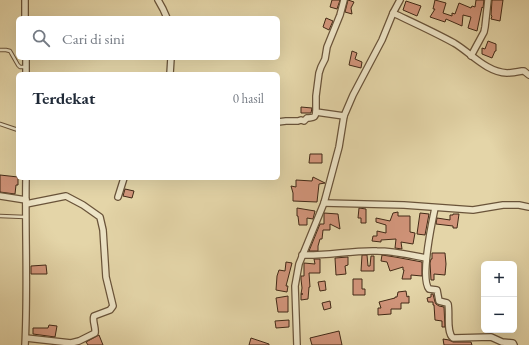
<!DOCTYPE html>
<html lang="id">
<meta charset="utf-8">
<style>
:root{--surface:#fff;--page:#f6f6f7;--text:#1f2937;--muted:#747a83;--line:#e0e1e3}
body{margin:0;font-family:"EB Garamond",serif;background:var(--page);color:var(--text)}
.controls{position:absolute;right:12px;bottom:12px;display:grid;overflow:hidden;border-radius:6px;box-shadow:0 4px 16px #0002}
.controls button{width:36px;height:36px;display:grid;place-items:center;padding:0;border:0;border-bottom:1px solid var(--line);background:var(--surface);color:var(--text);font:20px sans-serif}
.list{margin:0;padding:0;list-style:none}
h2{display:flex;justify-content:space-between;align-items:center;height:52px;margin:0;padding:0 16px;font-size:17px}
h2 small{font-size:13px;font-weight:400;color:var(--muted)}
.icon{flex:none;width:22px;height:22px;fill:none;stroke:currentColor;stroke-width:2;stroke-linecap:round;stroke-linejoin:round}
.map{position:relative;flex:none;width:529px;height:345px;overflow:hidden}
.search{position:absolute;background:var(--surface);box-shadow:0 4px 16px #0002;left:16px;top:16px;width:264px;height:44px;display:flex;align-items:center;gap:10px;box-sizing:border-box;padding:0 14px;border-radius:6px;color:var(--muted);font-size:15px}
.panel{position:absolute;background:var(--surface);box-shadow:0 4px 16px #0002;left:16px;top:72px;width:264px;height:108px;border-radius:6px}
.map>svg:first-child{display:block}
</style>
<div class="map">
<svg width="529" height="345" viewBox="0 0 529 345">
<rect width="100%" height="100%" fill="#e4d5a8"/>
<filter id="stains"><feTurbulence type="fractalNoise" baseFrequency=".005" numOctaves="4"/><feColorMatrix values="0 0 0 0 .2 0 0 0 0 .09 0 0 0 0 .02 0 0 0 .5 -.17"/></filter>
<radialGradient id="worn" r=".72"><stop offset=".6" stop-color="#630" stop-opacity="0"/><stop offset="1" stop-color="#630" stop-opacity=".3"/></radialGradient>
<!-- building -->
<g fill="#d2957b" stroke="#412916">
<polygon points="332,0 340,0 337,9 330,7"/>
<polygon points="348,0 354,2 351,8 352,14 345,12"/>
<polygon points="435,0 446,3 443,13 452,16 452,13 455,14 459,3 471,8 472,6 475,7 476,0 484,0 483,8 482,7 477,31 468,28 471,17 463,15 462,26 446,19 445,22 430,17 435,9 433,9"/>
<polygon points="492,0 503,0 500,21 491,19 492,16 491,15"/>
<polygon points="406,1 421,6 417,16 403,10"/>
<polygon points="326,18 333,21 329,30 323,27"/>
<polygon points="488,41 496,44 496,51 495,51 492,58 482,54 482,48 485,49"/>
<polygon points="352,51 357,53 355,59 362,62 361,68 349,65"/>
<polygon points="301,107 312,108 311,113 301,113"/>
<polygon points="310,154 322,154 322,163 309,163"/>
<polygon points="0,175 18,177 18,185 16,185 15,194 0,192"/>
<polygon points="313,177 325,183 319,184 317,202 293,201 293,193 291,186 296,187 296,180 312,181"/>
<polygon points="125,189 134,191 132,198 123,196"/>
<polygon points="297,208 315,211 313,219 307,218 307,225 299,225 298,216 297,216"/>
<polygon points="359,208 366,209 366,223 361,223 361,218 358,218"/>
<polygon points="398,212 398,216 410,216 410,232 415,233 413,244 401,242 402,249 395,248 396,239 381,240 381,242 372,241 373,236 377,236 377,231 386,233 386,225 376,222 376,218 390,221 393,213"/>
<polygon points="324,213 338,214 340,229 330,224 330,230 323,230 322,239 320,239 318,246 318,251 309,251 320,224 324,224"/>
<polygon points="420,213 429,214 425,235 417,234"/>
<polygon points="453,214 459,214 457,228 453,228 453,226 436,224 437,218 450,220 450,215 453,215"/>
<polygon points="432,253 445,253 446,264 445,275 434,274 434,280 431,280 430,263 431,259 432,259"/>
<polygon points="362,255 367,255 368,266 370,266 371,256 374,256 374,271 361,271"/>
<polygon points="382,255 395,257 422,262 422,276 411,275 411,279 402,279 404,270 403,270 403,267 390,271 387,262 381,261"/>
<polygon points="348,257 348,265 345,266 346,274 336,275 335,258"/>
<polygon points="314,259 320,259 320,273 309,273 310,287 309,287 308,299 301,300 301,294 303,294 301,294 302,288 301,279 301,276 304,276 304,263 315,264"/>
<polygon points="286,262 292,263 286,286 288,286 287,292 276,290 277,276 279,270 285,271"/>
<polygon points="46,265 47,274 31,274 31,266"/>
<polygon points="353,279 362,279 362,289 365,289 365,295 353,295"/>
<polygon points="325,281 326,290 320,291 318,282"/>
<polygon points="406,291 407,297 409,296 409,303 401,303 401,309 391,309 391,314 378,315 378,308 381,308 379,302 395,298 395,297 397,297 398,292"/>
<polygon points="431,294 433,294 435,302 436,304 439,306 444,307 445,327 442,327 442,321 435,320 434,305 433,305 433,302 428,302 427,298 431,297"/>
<polygon points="288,296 288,312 278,312 276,298"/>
<polygon points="330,301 331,308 324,310 322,303"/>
<polygon points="289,320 289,327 276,328 275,321"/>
<polygon points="49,325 57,326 55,337 33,334 33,328 48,328"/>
<polygon points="339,331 342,345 312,345 310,338"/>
<polygon points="99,335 103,345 88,345 86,342"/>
<polygon points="251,338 269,344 269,345 249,345"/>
<polygon points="443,339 449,340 453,342 471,342 472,345 444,345"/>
</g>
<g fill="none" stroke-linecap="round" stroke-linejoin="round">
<defs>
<g id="service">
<polyline points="0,50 6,50 10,51 18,65 20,67 25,67"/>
<polyline points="0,124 18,130"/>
<polyline points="0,216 25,217"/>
</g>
<g id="minor">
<polyline points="25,0 25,18"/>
<polyline points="158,0 163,9 167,18"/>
<polyline points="344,0 340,15 327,47 325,59 321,67 319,73 316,96 316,112 344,116"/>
<path d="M393,13C414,23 434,32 454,43C471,53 486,72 507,73C512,73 517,72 522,71H524L529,75"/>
<polyline points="471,56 484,32 485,27 488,0"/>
<polyline points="26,58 26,74"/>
<polyline points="170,74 171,58"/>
<path d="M278,122L286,121H298L301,120L304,121L307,118C313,117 315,119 316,112"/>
<polyline points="0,196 26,200"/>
<polyline points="118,197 124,178"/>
<polyline points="324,203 404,205 473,210 503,205 519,205 529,207"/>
<path d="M26,204L66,196L83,205L100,217L103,230L106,277L113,306L110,310L94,316C92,321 96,327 95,333L79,341L71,343L26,338"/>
<path d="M435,208C432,222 420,279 429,289L437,290L439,301L447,303L448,304C450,314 446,332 453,338L491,337L502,342L513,343L514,345"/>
<path d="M302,255C328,256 352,250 377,251C394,251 410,255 426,258"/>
<path d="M25,345C28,289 25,234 26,178"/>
<polyline points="297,345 295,286 299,264 324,203 339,147 344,116 353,95 382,40 393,13 400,0"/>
</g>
</defs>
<!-- service casing -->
<use href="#service" stroke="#6a543a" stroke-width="4.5"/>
<!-- minor casing -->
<use href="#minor" stroke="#6a543a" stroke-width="8"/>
<!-- service -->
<use href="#service" stroke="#ede4c6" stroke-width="2.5"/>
<!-- minor -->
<use href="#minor" stroke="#ede4c6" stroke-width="5.5"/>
</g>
<rect width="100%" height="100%" filter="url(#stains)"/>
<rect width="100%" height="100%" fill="url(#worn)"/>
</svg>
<div class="controls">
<button>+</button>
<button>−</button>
</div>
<div class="search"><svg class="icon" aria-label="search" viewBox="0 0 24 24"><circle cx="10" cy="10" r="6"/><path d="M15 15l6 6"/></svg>Cari di sini</div>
<section class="panel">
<h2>Terdekat<small>0 hasil</small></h2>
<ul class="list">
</ul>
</section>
</div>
